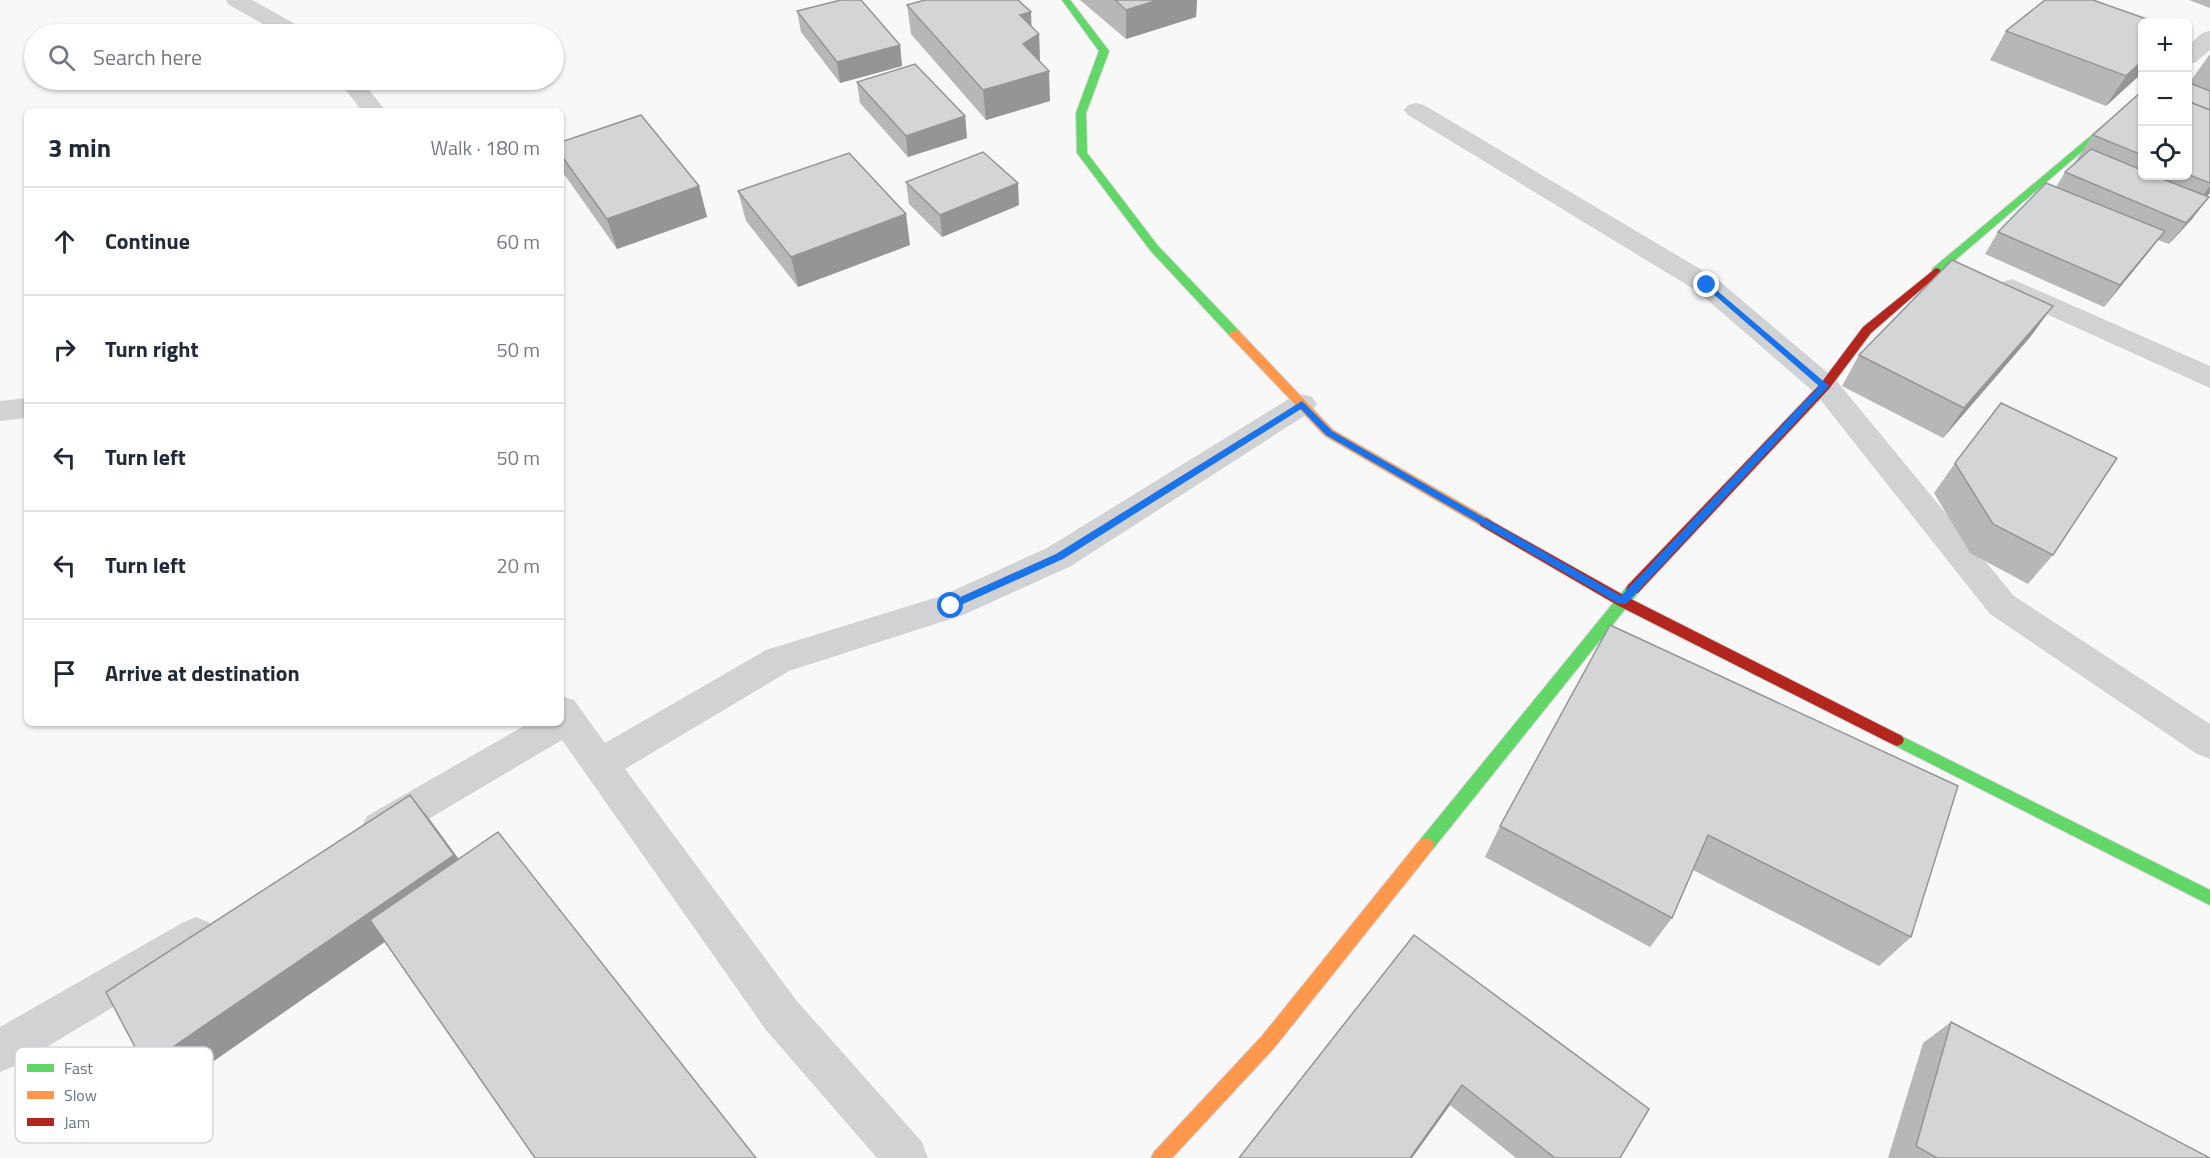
<!DOCTYPE html>
<meta charset="utf-8">
<style>
:root{--surface:#fff;--page:#f6f6f7;--text:#1f2937;--muted:#747a83;--line:#e0e1e3}
body{margin:0;font-family:"Titillium Web",sans-serif;background:var(--page);color:var(--text)}
.controls{position:absolute;right:18px;top:18px;display:grid;overflow:hidden;border-radius:9px;box-shadow:0 2px 4px #0004}
.controls button{width:54px;height:54px;display:grid;place-items:center;padding:0;border:0;border-bottom:2px solid var(--line);background:var(--surface);color:var(--text);font:30px sans-serif}
.stop{position:absolute;width:18px;height:18px;margin:-14px;border:4px solid #1a73e8;border-radius:50%;background:#fff}
.stop.end{background:#1a73e8;border-color:#fff;box-shadow:0 2px 6px #0008}
.list{margin:0;padding:0;list-style:none}
h2{display:flex;justify-content:space-between;align-items:center;height:78px;margin:0;padding:0 24px;font-size:26px}
h2 small{font-size:20px;font-weight:400;color:var(--muted)}
.list li{display:grid;grid-template-columns:39px 1fr auto;gap:18px;align-items:center;box-sizing:border-box;height:108px;padding:0 24px;border-top:2px solid var(--line)}
.list b{display:block;font-size:22px;white-space:nowrap}
.list em{font-size:20px;font-style:normal;color:var(--muted)}
.icon{flex:none;width:33px;height:33px;fill:none;stroke:currentColor;stroke-width:2;stroke-linecap:round;stroke-linejoin:round}
.map{position:relative;flex:none;width:2210px;height:1158px;overflow:hidden}
.search{position:absolute;background:var(--surface);box-shadow:0 2px 4px #0004;left:24px;top:24px;width:540px;height:66px;display:flex;align-items:center;gap:15px;box-sizing:border-box;padding:0 21px;border-radius:33px;color:var(--muted);font-size:22px}
.panel{position:absolute;background:var(--surface);box-shadow:0 2px 4px #0004;left:24px;top:108px;width:540px;height:618px;border-radius:9px}
.map>svg:first-child{display:block}
</style>
<div class="map">
<svg width="2210" height="1158" viewBox="0 0 2210 1158">
<rect width="100%" height="100%" fill="#f8f8f8"/>
<g fill="none" stroke-linecap="round" stroke-linejoin="round">
<defs>
<g id="fast">
<polygon points="1062,0 1070,0 1109,51 1086,113 1087,153 1158,246 1239,331 1239,337 1231,337 1150,250 1077,153 1076,113 1099,51"/>
<polygon points="2142,93 2142,100 1940,273 1932,273 1932,269"/>
<polygon points="1633,584 1638,585 1640,589 1638,593 1432,850 1426,852 1420,850 1418,845 1420,840 1628,585"/>
<polygon points="1897,734 2210,890 2210,905 1892,744 1890,740 1892,736"/>
</g>
<g id="slow">
<polygon points="1235,330 1239,331 1333,430 1491,520 1493,523 1491,526 1481,526 1325,436 1231,337 1229,334"/>
<polygon points="1426,838 1432,840 1434,845 1432,850 1274,1048 1172,1158 1151,1158 1154,1152 1262,1036 1420,840"/>
</g>
<g id="jam">
<polygon points="1936,268 1940,269 1940,273 1871,333 1829,389 1638,593 1628,593 1626,589 1628,585 1821,383 1863,327"/>
<polygon points="1486,518 1627,597 1902,736 1904,740 1902,744 1897,746 1892,744 1617,605 1481,526 1479,523"/>
</g>
</defs>
<!-- fast casing -->
<use href="#fast" stroke="#d3d5d7" stroke-width="2"/>
<!-- slow casing -->
<use href="#slow" stroke="#d3d5d7" stroke-width="2"/>
<!-- jam casing -->
<use href="#jam" stroke="#d3d5d7" stroke-width="2"/>
<!-- street -->
<g fill="#d1d2d3" fill-rule="evenodd">
<polygon points="226,0 252,0 304,29 307,34 281,34 229,5"/>
<polygon points="2210,31 2210,50 2196,62 2188,64 2188,46 2202,33"/>
<polygon points="338,80 361,80 386,111 362,111"/>
<polygon points="1416,103 1424,105 1717,279 1835,379 2014,596 2210,724 2210,759 2197,754 1990,614 1815,393 1697,291 1408,115 1404,110 1408,105"/>
<polygon points="2012,279 2210,366 2210,388 2002,294 1998,288 2002,282"/>
<polygon points="1302,394 1312,397 1317,404 1312,411 1071,566 963,615 789,671 625,769 796,1000 922,1142 928,1158 877,1158 766,1030 562,740 393,840 380,845 367,840 361,828 367,816 529,723 561,723 561,696 574,700 605,743 766,650 941,596 1047,548 1292,397"/>
<polygon points="27,398 27,418 0,421 0,401"/>
<polygon points="196,917 210,923 216,936 210,949 15,1066 0,1072 0,1027 182,923"/>
</g>
<!-- fast -->
<use href="#fast" fill="#63d668" fill-rule="evenodd"/>
<!-- slow -->
<use href="#slow" fill="#ff974d" fill-rule="evenodd"/>
<!-- jam -->
<use href="#jam" fill="#b3261e" fill-rule="evenodd"/>
</g>
<!-- wall -->
<g fill="#b6b7b8">
<polygon points="1080,0 1197,0 1196,17 1126,39"/>
<polygon points="2189,0 2210,0 2210,8"/>
<polygon points="907,5 1031,12 1031,26 1039,34 1040,62 1050,101 986,120 911,34"/>
<polygon points="797,11 900,45 902,66 840,83 801,32"/>
<polygon points="2006,31 2142,73 2106,106 1990,60"/>
<polygon points="2210,54 2210,193 2206,197 2209,197 2192,219 2169,244 2158,240 2104,307 1985,254 1998,232 2056,187 2065,172 2073,165 2093,135 2142,91 2142,176 2187,176 2187,82 2189,83"/>
<polygon points="857,82 965,116 967,138 908,157 860,103"/>
<polygon points="561,155 699,186 707,217 617,249 564,174 561,166"/>
<polygon points="906,182 1019,205 942,237 909,204"/>
<polygon points="738,191 910,245 798,287 746,221"/>
<polygon points="2031,336 1943,438 1842,386 1859,355"/>
<polygon points="1955,463 2053,555 2028,584 1970,553 1934,493"/>
<polygon points="1610,625 1911,937 1879,966 1693,870 1672,918 1650,947 1485,857 1500,826"/>
<polygon points="1414,935 1620,1158 1516,1158 1450,1105 1412,1158 1239,1158"/>
<polygon points="1951,1022 2210,1158 1888,1158 1923,1043"/>
</g>
<!-- shaded-wall -->
<g fill="#949596">
<polygon points="1158,0 1197,0 1196,17 1126,39 1126,10"/>
<polygon points="1031,12 1032,39 1039,34 1040,64 1023,44 1020,15"/>
<polygon points="900,45 902,66 840,83 837,62"/>
<polygon points="2142,61 2142,73 2106,106 2126,76"/>
<polygon points="1049,71 1050,101 986,120 983,90"/>
<polygon points="965,116 967,138 908,157 906,136"/>
<polygon points="1018,183 1019,205 942,237 940,215"/>
<polygon points="699,186 707,217 617,249 607,219"/>
<polygon points="2210,186 2210,193 2189,214"/>
<polygon points="2209,197 2192,219 2169,244 2186,223"/>
<polygon points="906,214 910,245 798,287 791,257"/>
<polygon points="2165,231 2148,253 2104,307 2120,285"/>
<polygon points="2053,306 2031,336 1943,438 1964,408"/>
<polygon points="410,795 431,821 474,880 178,1086 145,1066"/>
<polygon points="1462,1085 1450,1105 1412,1158 1410,1158"/>
</g>
<!-- building -->
<g fill="#d4d5d6" stroke="#949596" stroke-width="1.5">
<polygon points="841,0 861,0 900,45 837,62 797,11"/>
<polygon points="925,0 1018,0 1031,12 1020,15 1039,34 1023,44 1049,71 983,90 907,5"/>
<polygon points="1115,0 1158,0 1126,10"/>
<polygon points="2045,0 2093,0 2155,22 2142,22 2142,61 2126,76 2006,31"/>
<polygon points="915,64 965,116 906,136 857,82"/>
<polygon points="2187,82 2210,91 2210,110 2187,101"/>
<polygon points="2142,91 2142,155 2093,135"/>
<polygon points="2187,101 2210,110 2210,183 2187,174"/>
<polygon points="641,115 699,186 607,219 561,155 561,142"/>
<polygon points="2091,149 2142,170 2142,176 2155,176 2209,197 2186,223 2065,172"/>
<polygon points="983,152 1018,183 940,215 906,182"/>
<polygon points="849,153 906,214 791,257 738,191"/>
<polygon points="2046,183 2165,231 2120,285 1998,232"/>
<polygon points="1952,260 2053,306 1964,408 1859,355"/>
<polygon points="2001,403 2117,458 2053,555 1993,524 1955,463"/>
<polygon points="1610,625 1958,786 1911,937 1708,835 1672,918 1500,826"/>
<polygon points="410,795 454,855 145,1066 106,992"/>
<polygon points="498,832 756,1158 535,1158 370,920"/>
<polygon points="1414,935 1649,1109 1620,1158 1555,1158 1462,1085 1410,1158 1239,1158"/>
<polygon points="1951,1022 2210,1158 1937,1158 1916,1146"/>
</g>
<!-- route -->
<polygon fill="#1a73e8" points="1707,282 1829,386 1626,604 1619,604 1326,435 1301,409 1063,559 954,608 951,610 946,606 947,603 1056,554 1302,401 1332,431 1621,596 1819,386 1704,286 1703,285"/>
<!-- legend -->
<rect x="15" y="1047" width="198" height="96" rx="9" fill="#fff" stroke="#d1d6dc" stroke-width="1.5"/>
<rect x="27" y="1064" width="27" height="8" fill="#63d668"/>
<rect x="27" y="1091" width="27" height="8" fill="#ff974d"/>
<rect x="27" y="1118" width="27" height="8" fill="#b3261e"/>
<g font-size="16" fill="#66778a">
<text x="64" y="1074">Fast</text>
<text x="64" y="1101">Slow</text>
<text x="64" y="1128">Jam</text>
</g>
</svg>
<div class="controls">
<button>+</button>
<button>−</button>
<button><svg class="icon" aria-label="locate" viewBox="0 0 24 24"><circle cx="12" cy="12" r="6"/><path d="M12 2v4M12 18v4M2 12h4M18 12h4"/></svg></button>
</div>
<div class="stop" style="left:951px;top:606px"></div>
<div class="stop end" style="left:1707px;top:285px"></div>
<div class="search"><svg class="icon" aria-label="search" viewBox="0 0 24 24"><circle cx="10" cy="10" r="6"/><path d="M15 15l6 6"/></svg>Search here</div>
<section class="panel">
<h2>3 min<small>Walk · 180 m</small></h2>
<ul class="list">
<li><svg class="icon" aria-label="ahead" viewBox="0 0 24 24"><path d="M12 20V5M6 11l6-6 6 6"/></svg><div><b>Continue</b></div><em>60 m</em></li>
<li><svg class="icon" aria-label="right" viewBox="0 0 24 24"><path d="M7 20v-9h11M14 6l5 5-5 5"/></svg><div><b>Turn right</b></div><em>50 m</em></li>
<li><svg class="icon" aria-label="left" viewBox="0 0 24 24"><path d="M17 20v-9H6M10 6l-5 5 5 5"/></svg><div><b>Turn left</b></div><em>50 m</em></li>
<li><svg class="icon" aria-label="left" viewBox="0 0 24 24"><path d="M17 20v-9H6M10 6l-5 5 5 5"/></svg><div><b>Turn left</b></div><em>20 m</em></li>
<li><svg class="icon" aria-label="arrive" viewBox="0 0 24 24"><path d="M6 21V4h12l-3 4 3 4H6"/></svg><div><b>Arrive at destination</b></div></li>
</ul>
</section>
</div>
